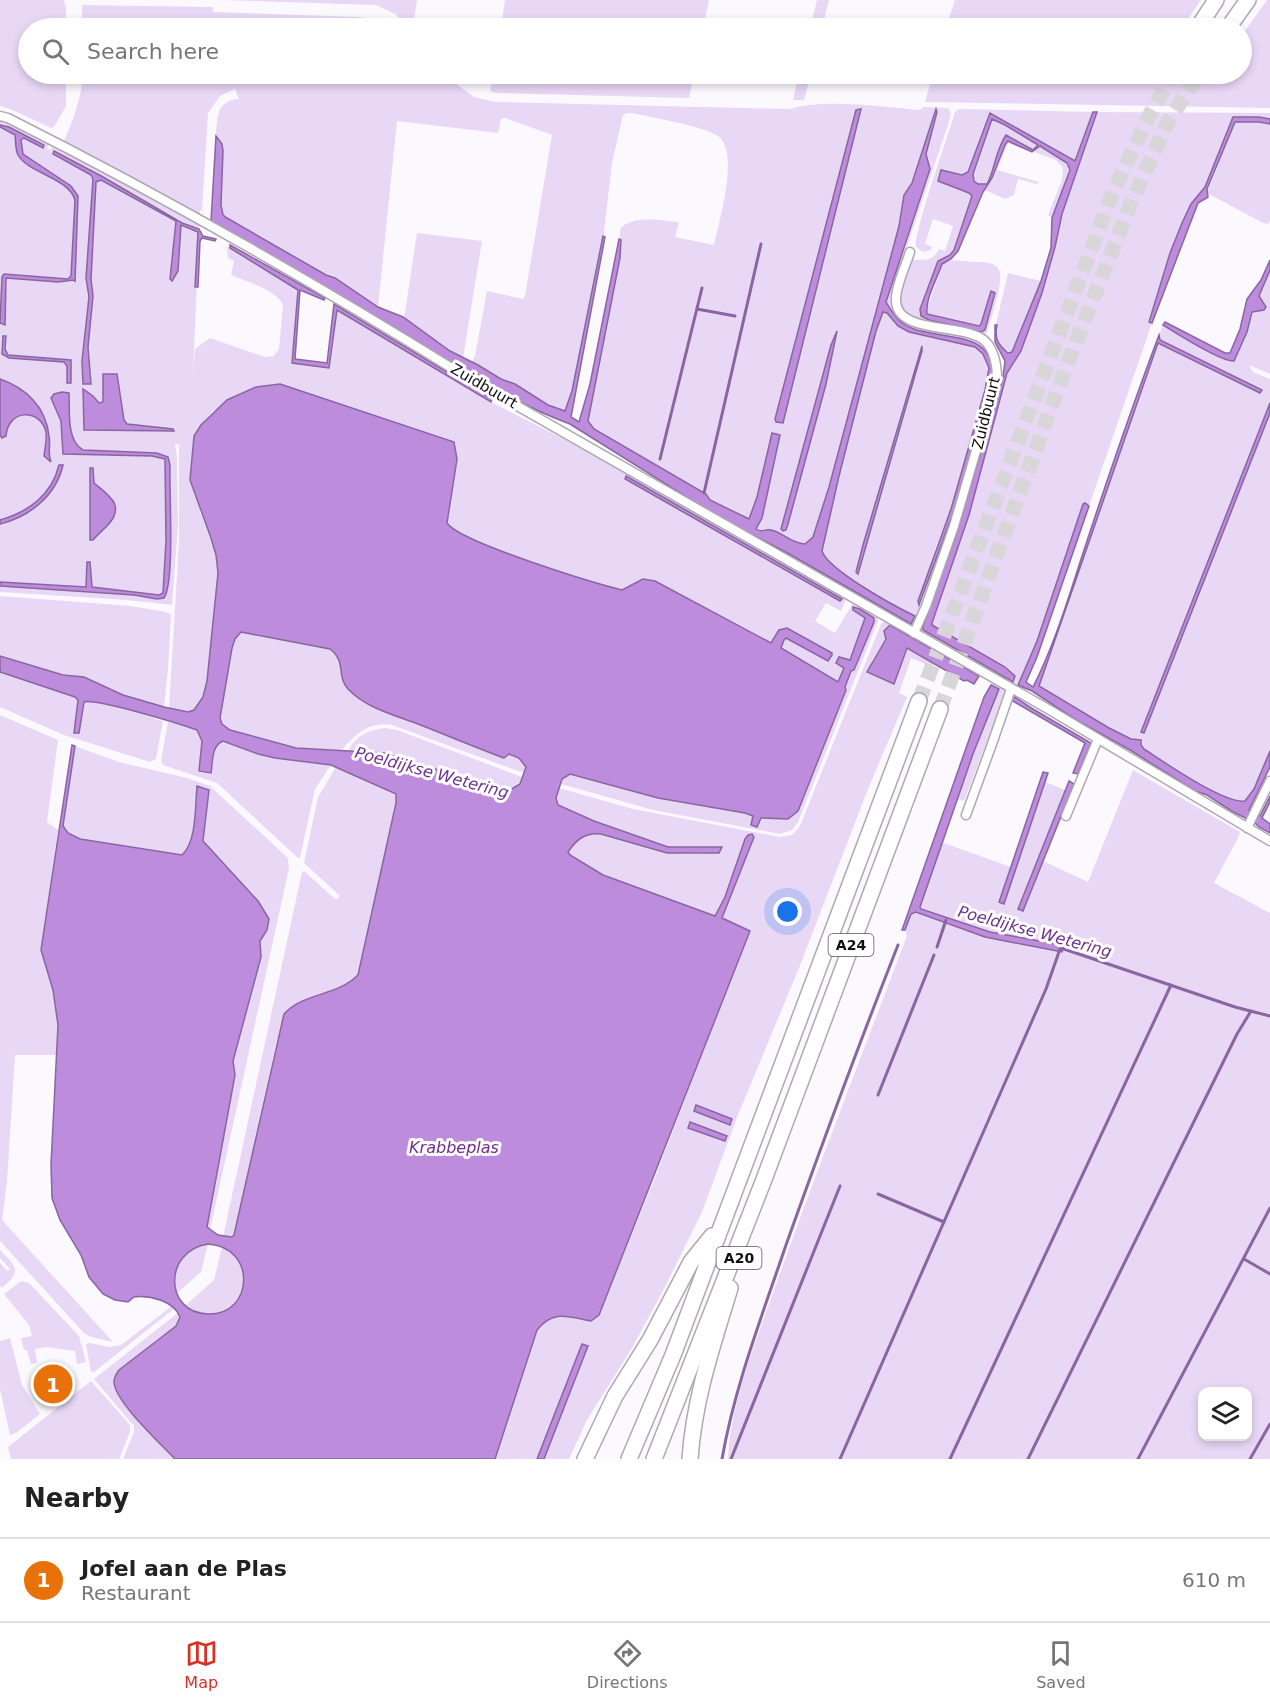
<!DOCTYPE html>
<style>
:root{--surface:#fff;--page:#f2f2f2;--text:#222;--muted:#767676;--line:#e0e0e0;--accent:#d93025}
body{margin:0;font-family:"DejaVu Sans",sans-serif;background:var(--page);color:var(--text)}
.controls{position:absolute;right:18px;bottom:18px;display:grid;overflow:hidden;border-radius:12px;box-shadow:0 3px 9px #0003}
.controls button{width:54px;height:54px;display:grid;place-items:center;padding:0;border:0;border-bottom:2px solid var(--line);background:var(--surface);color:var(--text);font:30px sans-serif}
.you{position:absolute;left:788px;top:912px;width:21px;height:21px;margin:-15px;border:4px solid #fff;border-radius:50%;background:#1a73e8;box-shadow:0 0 0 9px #1a73e833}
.badge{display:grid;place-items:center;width:39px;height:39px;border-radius:50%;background:var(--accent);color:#fff;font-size:20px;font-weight:700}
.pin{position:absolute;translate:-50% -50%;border:3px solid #fff;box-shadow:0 2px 6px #0006}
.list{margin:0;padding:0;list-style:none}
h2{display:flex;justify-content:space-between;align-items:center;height:78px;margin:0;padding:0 24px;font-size:26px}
h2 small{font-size:20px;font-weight:400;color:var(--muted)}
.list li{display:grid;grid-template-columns:39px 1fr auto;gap:18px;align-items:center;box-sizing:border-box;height:84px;padding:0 24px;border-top:2px solid var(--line)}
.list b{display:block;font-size:22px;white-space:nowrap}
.list p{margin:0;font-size:20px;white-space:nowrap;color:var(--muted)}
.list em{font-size:20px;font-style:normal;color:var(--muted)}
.icon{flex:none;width:33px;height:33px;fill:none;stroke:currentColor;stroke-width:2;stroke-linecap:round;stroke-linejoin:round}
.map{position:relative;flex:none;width:1270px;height:1459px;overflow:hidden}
.search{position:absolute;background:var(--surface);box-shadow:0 3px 9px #0003;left:18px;right:18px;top:18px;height:66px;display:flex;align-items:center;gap:15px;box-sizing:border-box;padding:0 21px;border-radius:33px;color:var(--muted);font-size:22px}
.sheet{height:162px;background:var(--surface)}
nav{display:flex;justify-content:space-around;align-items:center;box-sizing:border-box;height:84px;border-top:2px solid var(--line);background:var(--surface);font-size:16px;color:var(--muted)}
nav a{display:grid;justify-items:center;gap:3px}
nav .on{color:var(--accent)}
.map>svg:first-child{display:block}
</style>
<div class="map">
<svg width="1270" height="1459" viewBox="0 0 1270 1459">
<rect width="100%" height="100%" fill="#fcf9fe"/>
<!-- green -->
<g fill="#e9d7f6" fill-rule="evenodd">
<polygon points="0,0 64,0 66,8 66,28 28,28 28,74 66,74 66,106 54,127 51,128 10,109 0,106"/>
<polygon points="222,0 417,0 413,28 410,28 395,14 376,5"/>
<polygon points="505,0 709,0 703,28 501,28"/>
<polygon points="817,0 829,0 822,28 810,28"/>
<polygon points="955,0 1201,0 1183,26 1186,28 946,28"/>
<polygon points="1267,0 1270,0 1270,108 925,102 933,74 1242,74 1242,35"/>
<polygon points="82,5 213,7 213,12 361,17 380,22 391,28 82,28"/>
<path d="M83,74H443L474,97L495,102L790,109C821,98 886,107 920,110L923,107L948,108L951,113L948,125L905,252L896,311L977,340L989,353L995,373L957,510H953L992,380C998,324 934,344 903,324C895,318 891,310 886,302L930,169L926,154L937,112L932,120L912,183L904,195L899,226L835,465L813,537C800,555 785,532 770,531C763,530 762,533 756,529L762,518L780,435L772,434L757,497L749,519L709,500L706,494L594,429L588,421L620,258V229C633,214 662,221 679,222L675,237L714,245C719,222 740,152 718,136C704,126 652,118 633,113H627L623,115L612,163L604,232L572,391L565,411L548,405L515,384L501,379L472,362L475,356L487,291L523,299L525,296L552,135L505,118L501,119L498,133L397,121L378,307L335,278L326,275L223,215L221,205L223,151C222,145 220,143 217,138C215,134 216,128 217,124C218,108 223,100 239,99L235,89L220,96L208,113L202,211L200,210L193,375L195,349L210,338L265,357L274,356L279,348L283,305C277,290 245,281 231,275L234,261L228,258L227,246L298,290L292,363L329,368L337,310L491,402L615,465L845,596L846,599L841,611L826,603L815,621L835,633L853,603L877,615L878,621L798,822L792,830L780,834L653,810L561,784L562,779L570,774L658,798L745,813L753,816L751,825L757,827L761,818L772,819L845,687L851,671L854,670L874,622L873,618L853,610L865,618L849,660L839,657L837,663L845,668L838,682L780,648L784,640L786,638L828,661L832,655L787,628L771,643L655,581L643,579L622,590C594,583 459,542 447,523L454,442L280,384L267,385L213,411L201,425L194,436L200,512L211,538L216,555L218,573L207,681L203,697L194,710L188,712L169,708L179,541V444L175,445L177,456L178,526L172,605L127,600L0,592V119L50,143L47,148L50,150L54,144L61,148C72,122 81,102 83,74ZM856,110H861L783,423L776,422L775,418ZM626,476L841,598L842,599L840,601L626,479Z"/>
<polygon points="493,74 694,74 689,98 496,93 490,91"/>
<polygon points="799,74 811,74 804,100 793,100"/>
<path d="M959,109L1093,112L1075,161L1059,154L992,113L990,114L968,172L938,181L969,193L972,196L954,250L950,255L938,261L920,309L929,320L981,332L985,330L995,293L991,292L981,324L979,326L929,315L926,312L943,263C953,258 965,262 976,262C983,262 993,262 998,268C1006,277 990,321 987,333L984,336L910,318C891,300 904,281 911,260C923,259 932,263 939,249L945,251L953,226L933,219L925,244L932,247L931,250L923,252L916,247C913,234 949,133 955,112Z"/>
<polygon points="1097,112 1270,113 1270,119 1259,117 1233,117 1205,187 1170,253 1149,321 1152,323 1089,506 1083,504 1037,641 1018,685 1026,689 1024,692 922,633 920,628 929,607 923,630 1012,682 1014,680 1005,667 931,625 932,623 969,515 1007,373 1021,351 1042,293 1055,247 1062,214"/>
<polygon points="992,119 1005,125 1038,145 1033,150 1010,136 1005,136 986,184 978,184 974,181 973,174"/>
<polygon points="1246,121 1270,124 1270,220 1268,224 1263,223 1207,193 1235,122"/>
<path d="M1010,141L1031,152L1008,143L997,170L1039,182L1037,184L1018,179L1014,195L1005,199L985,190C995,178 998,148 1010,141Z"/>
<polygon points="1040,146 1067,163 1070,167 1067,180 1052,218 1048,215 1062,180 1063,168 1056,160 1034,152"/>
<polygon points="417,233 482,241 463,358 450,351 404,319"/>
<path d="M1270,270V374L1249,365L1253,372L1270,379V403L1141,732L1144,733L1270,413V751L1254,789L1245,802C1224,804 1164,762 1144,749L1141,745V739H1131L1109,728L1039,686L1159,342L1260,393L1261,391L1160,340L1159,335L1163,325L1229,361L1235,359L1247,332L1253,312L1265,307L1259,296Z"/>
<polygon points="1008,273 1041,281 1019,339 1011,353 999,346 996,338 996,324"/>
<path d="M885,311L898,326L909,332L972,346L979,350L987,360L989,376L951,509L935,549L919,605H923L914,625L911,626L766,545L767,543L883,606L908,623L915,616C895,607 828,570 822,551L839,476L876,331L881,315ZM921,347L922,352L859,573L856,572L863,545Z"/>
<polygon points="0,596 131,606 166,612 171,615 168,669 164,707 123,695 84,677 63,675 0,656"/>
<path d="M886,620L939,651L940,656L886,634V639L871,662L907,647L936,664L930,666L911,658L899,693L907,697L868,789L799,968L738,1115L702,1212L665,1287L632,1348L587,1420L569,1459H544L587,1347L584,1344H582L537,1459H495L537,1330C553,1309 568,1317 591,1321L599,1315L654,1180L750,930L722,919L754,837L752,834L745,839L725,897L715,916L603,875L570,855L568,852C576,840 585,833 601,834L667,853L704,854L722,847H668L594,821L558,805L556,798L559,788L633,809L780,837L792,835L800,826L881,624Z"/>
<path d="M241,632L330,649C348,663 336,673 348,689L503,758L509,754L519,758L526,767L523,772L518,771L392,725C369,722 356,733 342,750L296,748L230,730L222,724L220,718L232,648L235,639Z"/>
<path d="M0,672L75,697L78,700L74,733L79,732L84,702C98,697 147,716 163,721L156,759L150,762L64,735L0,707Z"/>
<polygon points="992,682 1007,690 964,801 957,799 998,689 991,685"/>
<polygon points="0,715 58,740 47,822 58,830 41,950 53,990 58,1025 57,1055 15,1055 7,1182 2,1220 113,1342 91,1337 84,1333 0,1241"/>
<path d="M168,722L197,730C206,741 200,758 199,771L211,773C213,761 211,746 223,741C258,756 293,762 331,765L315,789L300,858L297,857L217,783L163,765L161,760Z"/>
<path d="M385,728L397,730L522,777L520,784L510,790L495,788L348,751C356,735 368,730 385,728Z"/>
<path d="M75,746L119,762L187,778L210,786L288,858L289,868L210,1230L207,1228L208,1219L235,1075L233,1061L261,957L260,941L267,930L269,919L258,901L203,841L209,790L197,787C195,806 197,842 182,855L80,839L68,833L63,827Z"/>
<polygon points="336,767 397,796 358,975 349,983 336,991 314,997 277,1039 234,1235 232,1237 223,1237 302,872 304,871 336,900 340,896 304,863 318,797"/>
<path d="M1133,770L1240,832L1238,838L1214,883L1270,913V1459H728C731,1398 759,1334 779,1276C820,1162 864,1049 907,936L905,930L911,914L916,912L985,937L1062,952L1064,947L1062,945L990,932L921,909L920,906L941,842L1011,867L999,902L1004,904L1045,782L1065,790L1018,908L1022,911L1043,861L1088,882ZM1202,1392H1248V1436H1202Z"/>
<path d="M208,1244L201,1272L177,1293C168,1268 183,1248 208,1244Z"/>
<path d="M222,1247C270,1267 230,1339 186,1305L214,1280Z"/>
<path d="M0,1250C17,1268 22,1270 2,1288L0,1286V1263L7,1271L10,1269L0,1258Z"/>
<polygon points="21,1281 29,1283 79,1336 86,1362 77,1364 75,1351 47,1347 35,1349 37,1363 31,1364 27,1350 24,1350 21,1338 32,1336 29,1325 4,1294"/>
<polygon points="172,1306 175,1308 94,1372 91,1372 86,1344 89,1343 110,1347 121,1345"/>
<polygon points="179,1312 180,1316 176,1326 156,1340 115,1387 128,1408 175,1459 123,1459 134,1432 134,1426 94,1379"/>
<polygon points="10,1338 22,1385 40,1414 16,1433 10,1435 0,1389 0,1341"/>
<polygon points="91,1381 130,1425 130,1432 119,1459 11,1459 8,1447"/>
</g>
<!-- water -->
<g fill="#bd8cdd" stroke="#8966a0" stroke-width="1.5" fill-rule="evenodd">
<polygon points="861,109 783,423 776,422 775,419 856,110"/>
<path d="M936,109L937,112L926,154L930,169L886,302C891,310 895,318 904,324C934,344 998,324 992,380L958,500L919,605L918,601L951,509L985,390L989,368L983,354L975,347L909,332L898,326L887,313L883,312L876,331L839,476L822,551C828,570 896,607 915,616L911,624L791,555L720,518L570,424C512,403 458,366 405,334C341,295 276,258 211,221L216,136L222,144L223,151L221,205L223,215L227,218L326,275L335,278L378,307L403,317L450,351L478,365L501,379L515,384L548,405L565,411L572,391L603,236L605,237L571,417L579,422L590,384L619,239L621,240L620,258L588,421L594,429L706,494L710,500L749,519L757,497L772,433L780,435L762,518L756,529C762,533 764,529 771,530C783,532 789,543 805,544L813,537L829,487L899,226L904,195L912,183Z"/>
<path d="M1093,112H1097L1062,214L1055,247L1042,293L1021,351L1007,373L969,515L932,623V625L1005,667L1015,676L1013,682L923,630V626L957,532L1003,377L1005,361L995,342V325H997C994,338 998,345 1008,353L1012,352L1041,281L1051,248L1052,218L1070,170L1067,163L1040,146L1032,152L1008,141L1005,145L992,178L983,192L958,251L951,259L942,264C937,279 925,299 927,314L979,326L981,324L991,291L995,293L985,330L981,332L929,320L921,316L920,309L938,261L950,255L954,250L972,196L969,193L938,181L941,170L962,175L968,172L990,113L1075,161ZM992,119L1005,125L1038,145L1033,150L1006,135C996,149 995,169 987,184H978L974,181L973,174Z"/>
<polygon points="1233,117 1259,117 1270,119 1270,124 1259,122 1235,122 1207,189 1208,197 1198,203 1152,323 1149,322 1170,253 1182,223 1191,204 1205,187"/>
<path d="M0,125L9,127L44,145L43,148L24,138L21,140L23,154L71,186L78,196L75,282L74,280L58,282L6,278L5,325L0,323L2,277L4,274L68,279L71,276L75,200C69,178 28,173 18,155C15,149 16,142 15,135L0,127Z"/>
<polygon points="54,151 103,177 182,223 199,229 203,236 216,239 215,241 202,238 200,241 198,287 195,287 198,232 181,225 178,271 172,281 170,279 176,221 101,180 96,182 91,279 93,296 88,347 91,384 83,384 82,361 89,297 86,278 93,179 91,175 53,154"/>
<polygon points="230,245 325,298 324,300 300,290 295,359 327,363 334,304 492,399 491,402 337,310 329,368 292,363 298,290 230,248"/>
<path d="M1270,260V270L1259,296L1266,307L1264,310L1252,312L1247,332L1234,361C1221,362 1176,333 1163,325L1165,322L1225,353H1230L1240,329L1247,299L1261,280Z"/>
<polygon points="837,331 826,384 788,524 786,530 783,531 781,529 831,345"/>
<path d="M1159,335L1160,340L1262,390L1260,393L1158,343L1039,686L1109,728L1131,739L1141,740V745L1144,749C1164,762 1224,804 1245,801L1254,789L1270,751V767L1249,810L1251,814L1260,816L1270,796V802L1262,818L1270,824V833L1259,827L1254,822L1233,812L1207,795L1195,791L1130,750L1076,720L1032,691L1018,685L1037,641L1083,504L1085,503L1089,506L1037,657L1026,682L1033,687C1056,642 1070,592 1086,544C1109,474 1133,404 1159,335Z"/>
<polygon points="3,336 6,336 5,349 8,355 71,360 71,383 67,383 67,366 64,362 9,358 2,354"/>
<polygon points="922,346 922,351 858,574 856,572 863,545"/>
<polygon points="103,374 117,374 124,420 127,424 173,429 174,431 84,430 83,389 93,396 99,403 103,402"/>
<path d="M0,379C26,388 46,407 49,436C51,448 47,452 51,462L44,456C45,448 47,440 46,432C40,408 8,409 6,436L2,438L0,435Z"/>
<path d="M280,384L454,442L457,459L447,523C459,542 594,583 622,590L643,579L655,581L771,643L779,630L787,628L832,653V655L828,661L786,638L784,640L781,648L838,682L844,668L836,663L839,657L850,660L865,618L853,610V607L860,609L874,618V622L854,670L851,671L845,687L846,690L798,811L788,819L761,818L757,827L751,825L753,816L745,813L658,798L570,774L562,779L556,798L558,805L594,821L668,847H722L719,853H667L601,834C585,832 576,840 568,852L570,855L603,875L715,916L725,897L745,839L748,835L752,834L754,837L722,918L750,931L599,1315L591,1321C569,1317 553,1309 537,1330L495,1459H175C161,1444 115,1402 114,1382C114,1377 116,1374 119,1370L176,1326L180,1317C174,1301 150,1295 134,1297L128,1302L115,1300L103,1294L89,1277L81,1255L60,1220L52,1198L51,1165L58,1025L53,990L41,950L72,745L75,746L63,826L68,833L80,839L182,855C197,842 195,806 197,786L209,790L203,841L258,901L269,919L267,930L260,941L261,957L233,1061L235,1075L207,1227L218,1235L232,1237L234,1235L284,1014C304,992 336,997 358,975L396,803V794L331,765L275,758L258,754L223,741C211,746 213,762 211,773L199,771L202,741L197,730C180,724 96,698 84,702L79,733H74L78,700L75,697L0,672V656L63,675L84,677L123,695L164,707L188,712L194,710L203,697L207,681L218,573L216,555L211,538L190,480L194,436L201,425L227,400L256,387ZM241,632L330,649C347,662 336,676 348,689C366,708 394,715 418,724C446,735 475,747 504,758L509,754L519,758L526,767L520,784L510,790L496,788L384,753L296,748L230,730L222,724L220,718L232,648L235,639ZM208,1244C257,1247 254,1315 208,1314C164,1313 163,1251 208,1244Z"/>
<path d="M62,392L69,393C70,410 66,441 83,450L157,453L168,457L170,465C169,489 175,583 164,598L157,599L134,595L0,586V582L86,587L87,562H90L92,587L159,595L163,593L166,541L165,459L152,456L63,454L61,421L51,398L54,394Z"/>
<polygon points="1270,403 1270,413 1144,733 1141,732"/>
<path d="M59,465H63C56,496 29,517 0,524V520C28,512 52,495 59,465Z"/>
<path d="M90,468H93L94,483C110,496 126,506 107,526C102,531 97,535 93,540H90Z"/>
<polygon points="626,476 842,599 840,601 625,479"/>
<polygon points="890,625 979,676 974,684 967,680 964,681 907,648 894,684 867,672 886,639 884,631"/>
<polygon points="991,685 999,689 973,754 920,907 921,909 990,932 1062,945 1064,946 1062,952 985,937 916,912 911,914 905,930 902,930 984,697"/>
<polygon points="1013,696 1033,709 1091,743 1078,774 1073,773 1085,743 1011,700"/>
<polygon points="1043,772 1048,773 1004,904 999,902"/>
<polygon points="1069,781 1074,784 1023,911 1018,909"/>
<polygon points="696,1105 732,1119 730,1125 694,1111"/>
<polygon points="690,1122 727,1136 725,1141 688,1128"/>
<polygon points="582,1344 588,1346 544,1459 537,1459"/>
</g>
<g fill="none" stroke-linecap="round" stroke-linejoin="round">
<!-- stream -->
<g stroke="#8966a0" stroke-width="3">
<polyline points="697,309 735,316"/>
<polyline points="660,459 702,288"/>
<polyline points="704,493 761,244"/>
<polyline points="937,947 946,920"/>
<polyline points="1061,948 1235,1007 1270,1016"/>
<polyline points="878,1095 934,955"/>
<polyline points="878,1194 944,1222"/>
<polyline points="1244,1259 1270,1274"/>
<path d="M722,1459C735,1385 762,1316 786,1245C822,1144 859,1044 898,945"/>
<polyline points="731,1459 840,1186"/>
<polyline points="840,1459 1046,989 1060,949"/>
<polyline points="950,1459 1171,985"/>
<polyline points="1028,1459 1237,1034 1251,1011"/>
<polyline points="1138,1459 1270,1208"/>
<polyline points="1250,1459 1270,1424"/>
</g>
<!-- motorway-tunnel -->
<g stroke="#d9d6da" stroke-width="15" stroke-dasharray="15 8" stroke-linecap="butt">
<polyline points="919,701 1113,192 1148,118 1173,74"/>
<polyline points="940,709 1065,370 1131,203 1169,120 1199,74"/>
</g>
<defs>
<g id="minor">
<path d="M0,116L8,118C163,196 315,283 463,375L1048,709L1270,841"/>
<path d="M910,252C906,265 895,288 896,301C897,336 970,322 987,343C995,353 997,367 997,379L954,526L926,606L914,633"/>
<polyline points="966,815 992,744 1011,689"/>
<polyline points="1066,816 1098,739"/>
<polyline points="1247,828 1270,781"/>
</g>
<g id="motorway">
<polyline points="1199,26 1216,0"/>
<polyline points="1228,28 1248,0"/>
<polyline points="585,1459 615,1396 650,1340 691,1262 712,1236"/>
<polyline points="629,1459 673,1355 919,701"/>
<polyline points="654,1459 763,1182 940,709"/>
<path d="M690,1459C694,1399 713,1344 730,1288"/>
</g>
</defs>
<!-- minor casing -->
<use href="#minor" stroke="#ada9b1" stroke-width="11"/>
<!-- motorway casing -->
<use href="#motorway" stroke="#ada9b1" stroke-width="18"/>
<!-- minor -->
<use href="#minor" stroke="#fff" stroke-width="8"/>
<!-- motorway -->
<use href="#motorway" stroke="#fff" stroke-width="15"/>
</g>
<g text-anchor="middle" stroke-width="6" stroke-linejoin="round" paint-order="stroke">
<!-- shield labels -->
<g fill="#fff" stroke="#585658" stroke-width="1.5">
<rect x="828.5" y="934" width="45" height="22" rx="4.5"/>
<rect x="716.5" y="1247" width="45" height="22" rx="4.5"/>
</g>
<g font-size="14" font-weight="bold" fill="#100e11">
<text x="851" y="950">A24</text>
<text x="739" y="1263">A20</text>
</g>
<!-- street labels -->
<g font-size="15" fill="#100e11" stroke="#fff">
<text transform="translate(484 386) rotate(30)" y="5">Zuidbuurt</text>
<text transform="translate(986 413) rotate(-76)" y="5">Zuidbuurt</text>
</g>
<!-- water labels -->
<g font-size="16" font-style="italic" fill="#6c2f8e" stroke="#fff">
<text transform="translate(432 772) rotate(15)" y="6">Poeldijkse Wetering</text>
<text transform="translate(1035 931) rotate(15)" y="6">Poeldijkse Wetering</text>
<text x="454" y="1153">Krabbeplas</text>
</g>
</g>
</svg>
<div class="controls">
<button><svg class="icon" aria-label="layers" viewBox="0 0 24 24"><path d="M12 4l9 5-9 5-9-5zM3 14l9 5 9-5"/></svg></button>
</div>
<div class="you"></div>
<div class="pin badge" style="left:53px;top:1384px;background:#e8710a">1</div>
<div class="search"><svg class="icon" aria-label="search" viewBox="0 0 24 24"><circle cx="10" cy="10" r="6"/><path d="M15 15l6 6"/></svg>Search here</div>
</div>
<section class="sheet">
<h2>Nearby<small></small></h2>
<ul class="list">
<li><span class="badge" style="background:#e8710a">1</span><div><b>Jofel aan de Plas</b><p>Restaurant</p></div><em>610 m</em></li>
</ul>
</section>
<nav>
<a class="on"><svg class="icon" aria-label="map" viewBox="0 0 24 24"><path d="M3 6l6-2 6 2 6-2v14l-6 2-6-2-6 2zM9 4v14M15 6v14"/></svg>Map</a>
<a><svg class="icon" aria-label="directions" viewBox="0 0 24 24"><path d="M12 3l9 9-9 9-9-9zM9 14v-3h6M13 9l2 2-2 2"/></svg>Directions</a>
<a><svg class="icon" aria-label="saved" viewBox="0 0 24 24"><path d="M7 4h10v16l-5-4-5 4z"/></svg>Saved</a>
</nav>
